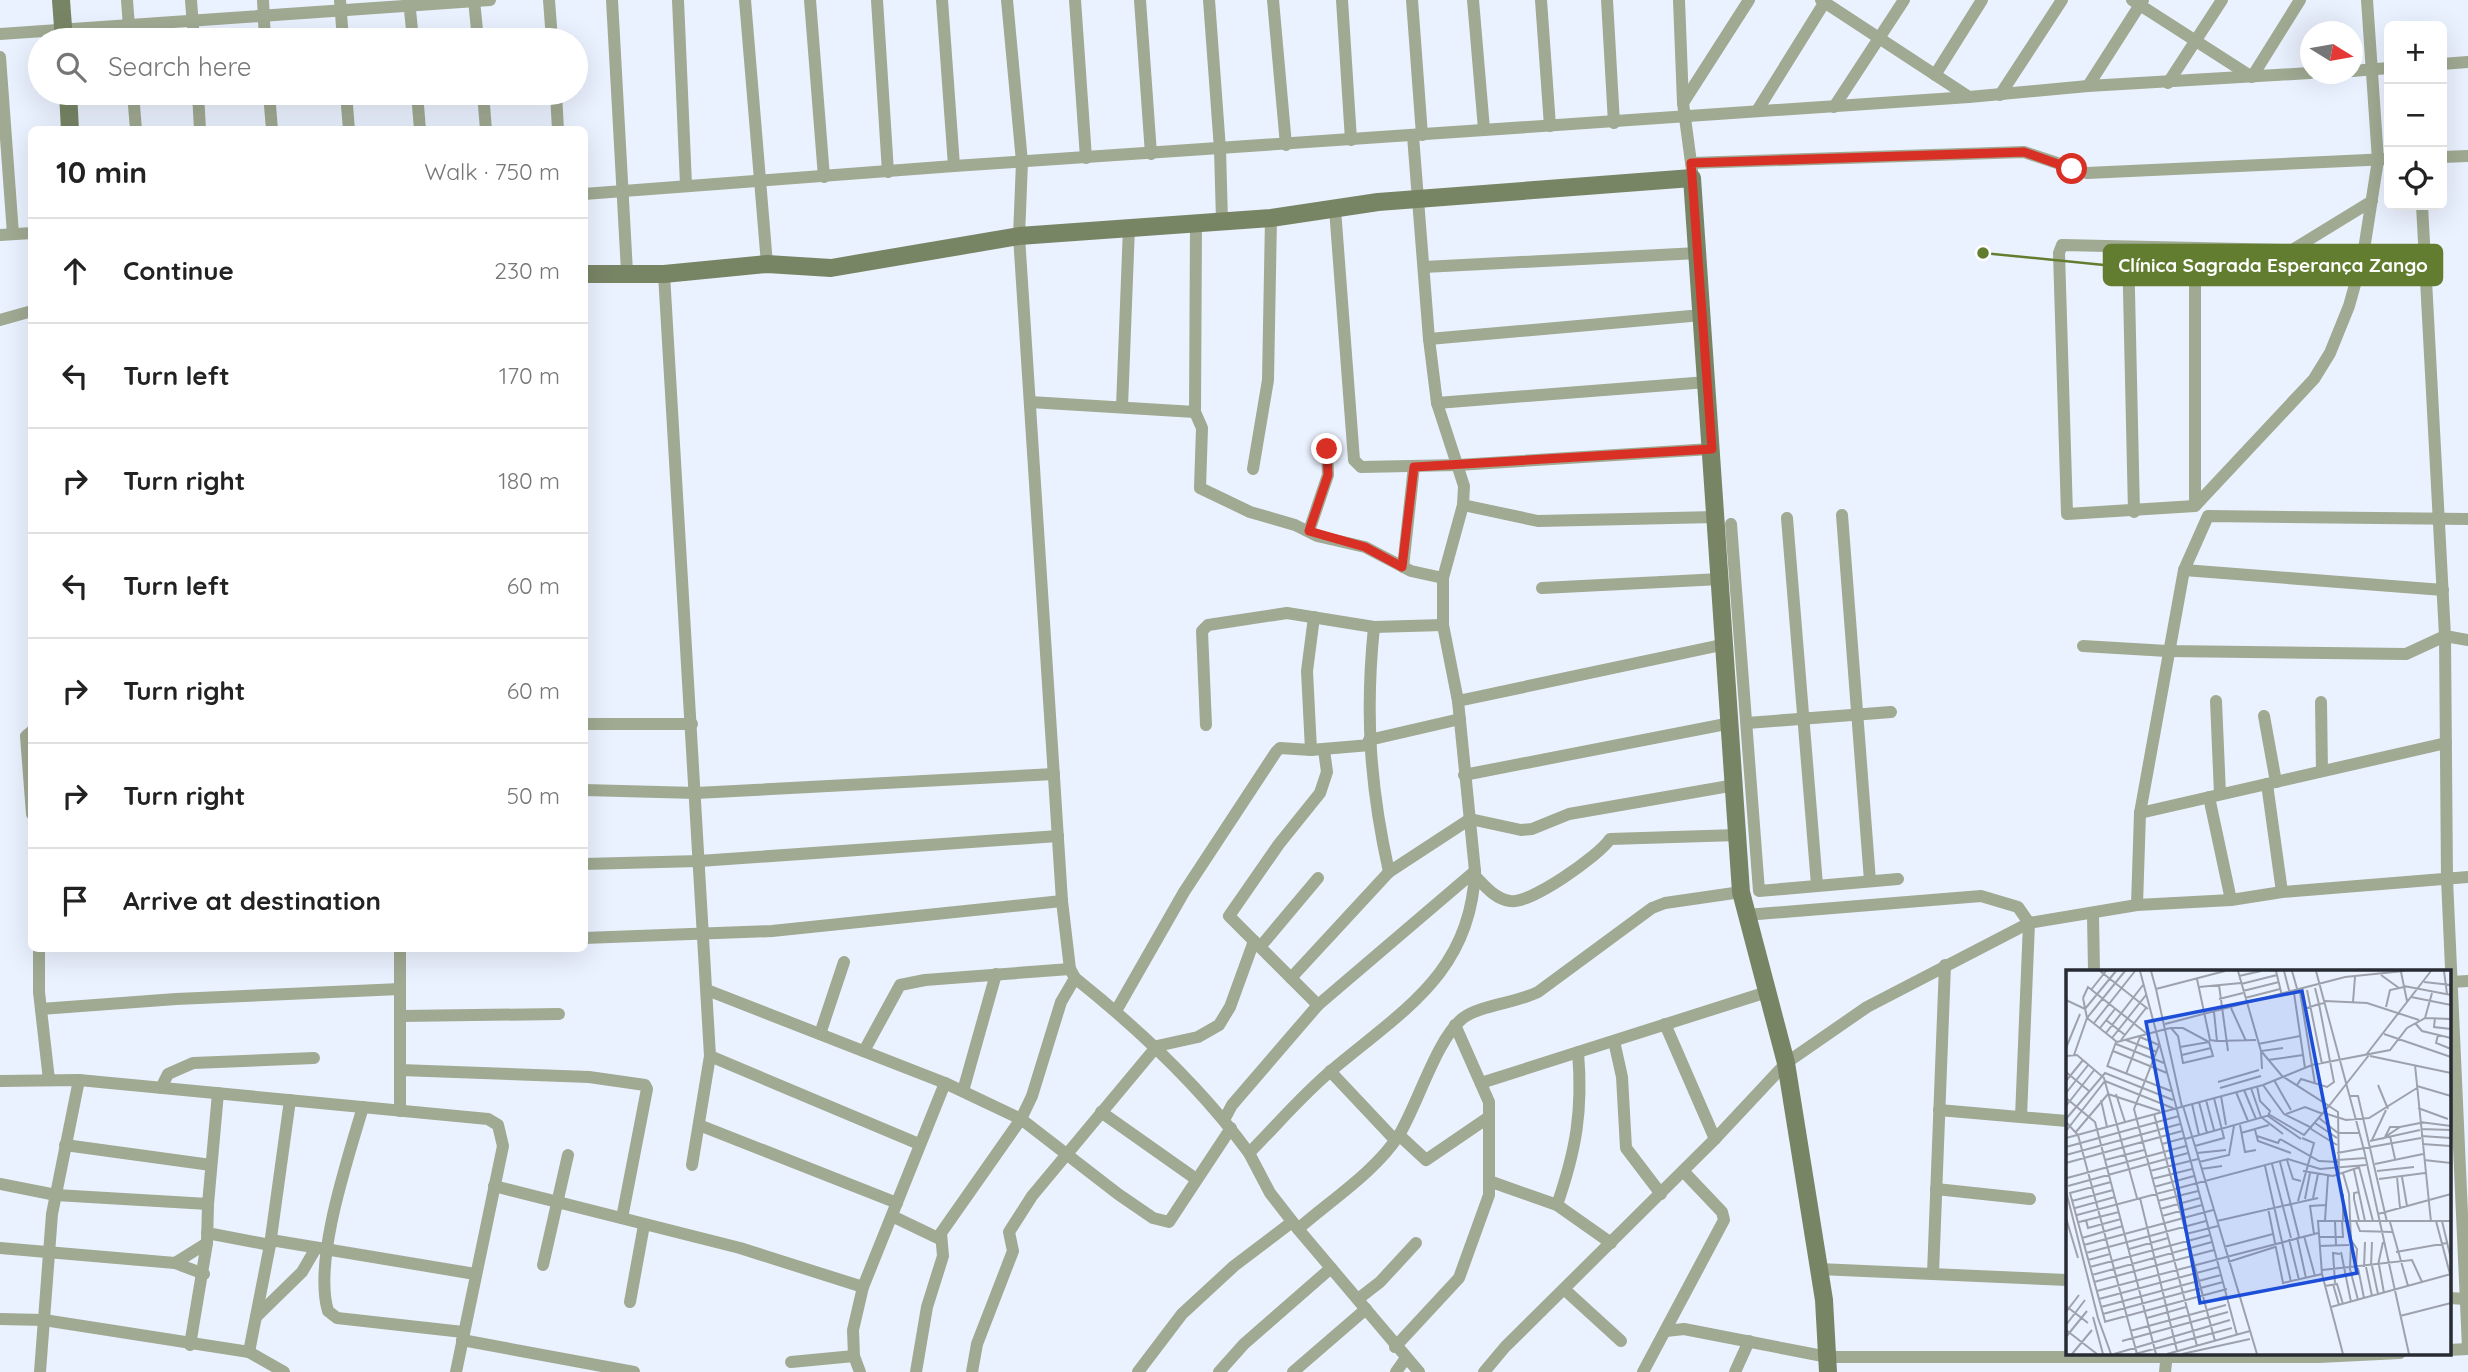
<!DOCTYPE html>
<meta charset="utf-8">
<style>
:root{--surface:#fff;--page:#f2f2f2;--text:#222;--muted:#767676;--line:#e0e0e0}
body{margin:0;font-family:Quicksand,sans-serif;background:var(--page);color:var(--text)}
.controls{position:absolute;right:21px;top:21px;display:grid;overflow:hidden;border-radius:10px;box-shadow:0 7px 28px #0002}
.controls button{width:63px;height:63px;display:grid;place-items:center;padding:0;border:0;border-bottom:2px solid var(--line);background:var(--surface);color:var(--text);font:35px sans-serif}
.compass{position:absolute;left:2300px;top:21px;width:63px;height:63px;border-radius:50%;background:var(--surface);box-shadow:0 7px 28px #0002;rotate:101deg}
.stop{position:absolute;width:21px;height:21px;margin:-16px;border:5px solid #d93025;border-radius:50%;background:#fff}
.stop.end{background:#d93025;border-color:#fff;box-shadow:0 2px 7px #0008}
.list{margin:0;padding:0;list-style:none}
h2{display:flex;justify-content:space-between;align-items:center;height:91px;margin:0;padding:0 28px;font-size:30px}
h2 small{font-size:23px;font-weight:400;color:var(--muted)}
.list li{display:grid;grid-template-columns:46px 1fr auto;gap:21px;align-items:center;box-sizing:border-box;height:105px;padding:0 28px;border-top:2px solid var(--line)}
.list b{display:block;font-size:26px;white-space:nowrap}
.list em{font-size:23px;font-style:normal;color:var(--muted)}
.icon{flex:none;width:38px;height:38px;fill:none;stroke:currentColor;stroke-width:2;stroke-linecap:round;stroke-linejoin:round}
.map{position:relative;flex:none;width:2468px;height:1372px;overflow:hidden}
.search{position:absolute;background:var(--surface);box-shadow:0 7px 28px #0002;left:28px;top:28px;width:560px;height:77px;display:flex;align-items:center;gap:18px;box-sizing:border-box;padding:0 24px;border-radius:38px;color:var(--muted);font-size:26px}
.panel{position:absolute;background:var(--surface);box-shadow:0 7px 28px #0002;left:28px;top:126px;width:560px;height:826px;border-radius:10px}
.map>svg:first-child{display:block}
</style>
<div class="map">
<svg width="2468" height="1372" viewBox="0 0 2468 1372">
<rect width="100%" height="100%" fill="#ebf2ff"/>
<g fill="none" stroke-linecap="round" stroke-linejoin="round">
<!-- street -->
<g stroke="#a0a992" stroke-width="12">
<polyline points="127,0 130,40"/>
<polyline points="191,0 194,40"/>
<polyline points="263,0 265,40"/>
<polyline points="340,0 343,40"/>
<polyline points="409,0 413,40"/>
<polyline points="474,0 478,40"/>
<polyline points="549,0 552,40"/>
<polyline points="612,0 627,272"/>
<polyline points="678,0 686,185"/>
<polyline points="745,0 767,264"/>
<polyline points="810,0 824,177"/>
<polyline points="877,0 888,172"/>
<polyline points="942,0 954,166"/>
<polyline points="1075,0 1086,158"/>
<polyline points="1140,0 1151,154"/>
<polyline points="1209,0 1220,149 1222,221"/>
<polyline points="1273,0 1286,145"/>
<polyline points="1342,0 1351,140"/>
<polyline points="1412,0 1422,135"/>
<polyline points="1473,0 1484,129"/>
<polyline points="1541,0 1550,126"/>
<polyline points="1607,0 1614,123"/>
<polyline points="1679,0 1683,103 1692,170"/>
<polyline points="1821,0 1969,97"/>
<polyline points="2132,0 2252,77 2300,0"/>
<polyline points="2367,0 2378,160 2363,256 2349,306 2330,353 2314,379 2195,506 2067,514 2059,253 2062,245 2292,250 2372,201"/>
<polyline points="0,34 490,0"/>
<polyline points="0,57 13,234"/>
<polyline points="2442,64 2468,62"/>
<polyline points="2352,71 2389,68"/>
<polyline points="1935,75 1982,0"/>
<polyline points="2168,83 2222,0"/>
<polyline points="2088,86 2143,0"/>
<polyline points="133,93 136,130"/>
<polyline points="198,93 200,130"/>
<polyline points="269,93 272,130"/>
<polyline points="346,93 349,130"/>
<polyline points="417,93 420,130"/>
<polyline points="483,93 486,130"/>
<polyline points="556,93 558,130"/>
<polyline points="2000,95 2062,0"/>
<polyline points="1683,103 1749,0"/>
<polyline points="1834,107 1904,0"/>
<polyline points="1757,111 1826,0"/>
<path d="M1413,136L1429,339L1437,403L1464,486L1463,505L1443,578V625L1458,701L1475,871C1471,973 1402,1011 1332,1070C1302,1095 1276,1126 1249,1153L1270,1193L1298,1229L1419,1372"/>
<polyline points="2442,157 2468,156"/>
<polyline points="1691,163 2024,152 2087,173 2389,159"/>
<polyline points="584,194 954,166 1969,97 2088,86 2310,73"/>
<polyline points="2422,205 2445,636 2447,879 2468,1348"/>
<polyline points="1335,209 1354,460 1361,467 1458,465 1711,449"/>
<polyline points="1196,223 1195,412 1202,428 1200,488 1250,512 1295,525 1317,536 1365,547 1411,571 1443,578"/>
<polyline points="0,235 32,233"/>
<polyline points="2128,247 2134,512"/>
<polyline points="1424,267 1698,253"/>
<polyline points="664,274 710,1056 692,1165"/>
<polyline points="0,320 32,311"/>
<polyline points="1429,339 1702,315"/>
<polyline points="1030,402 1195,412"/>
<polyline points="1437,403 1707,382"/>
<polyline points="1122,407 1129,227"/>
<polyline points="1253,469 1268,380 1271,218"/>
<polyline points="1463,505 1538,521 1716,517"/>
<polyline points="2195,506 2195,248"/>
<polyline points="1842,515 1870,881"/>
<polyline points="1787,518 1817,885"/>
<polyline points="1731,524 1759,891 1898,879"/>
<polyline points="1309,531 1328,475 1327,449"/>
<polyline points="1403,567 1414,466"/>
<polyline points="2184,570 2208,516 2468,519"/>
<polyline points="1542,588 1721,579"/>
<path d="M1374,627C1365,714 1370,787 1389,872"/>
<polyline points="2083,646 2167,651 2406,654 2445,636 2468,640"/>
<polyline points="1458,701 1726,644"/>
<polyline points="2216,701 2220,794"/>
<polyline points="2321,702 2322,771"/>
<polyline points="2264,716 2276,782"/>
<polyline points="1747,723 1891,712"/>
<polyline points="584,724 692,724"/>
<polyline points="1206,725 1202,631 1208,625 1287,613 1374,627 1443,625"/>
<polyline points="32,731 26,736 32,814"/>
<polyline points="1369,740 1460,719"/>
<polyline points="1311,750 1307,671 1314,617"/>
<polyline points="1464,775 1731,723"/>
<polyline points="2267,784 2282,892"/>
<polyline points="584,790 696,793 1054,774"/>
<polyline points="2209,797 2231,900"/>
<polyline points="2140,813 2446,743"/>
<polyline points="584,864 699,861 1058,836"/>
<path d="M1475,876C1485,886 1495,899 1510,901C1529,905 1599,856 1610,839L1738,835"/>
<polyline points="2137,905 2140,813 2184,570 2443,590"/>
<polyline points="1746,915 1981,896 2018,907 2029,923 2021,1117"/>
<polyline points="2093,915 2094,971"/>
<polyline points="584,938 772,931 1062,901"/>
<polyline points="1260,947 1318,878"/>
<polyline points="39,948 39,992 49,1080"/>
<polyline points="400,948 400,1111"/>
<path d="M1075,978C1140,1030 1200,1086 1249,1153"/>
<polyline points="1291,978 1389,872 1470,819 1521,830 1532,829 1569,814 1735,785"/>
<polyline points="2451,982 2468,981"/>
<polyline points="707,990 945,1083 1021,1119 1118,1194 1153,1218 1169,1222 1231,1128"/>
<polyline points="1318,1005 1229,916 1279,844 1320,793 1327,772 1324,750"/>
<polyline points="41,1009 176,999 400,989"/>
<polyline points="1116,1011 1184,892 1276,752 1280,748 1311,750 1370,745"/>
<polyline points="400,1016 559,1014"/>
<polyline points="1665,1024 1715,1139"/>
<polyline points="820,1034 844,962"/>
<polyline points="1614,1041 1622,1077 1626,1148 1661,1194"/>
<polyline points="864,1051 900,985 925,980 1070,969"/>
<polyline points="710,1056 919,1144"/>
<polyline points="400,1070 589,1077 645,1085 647,1089 622,1218"/>
<polyline points="1330,1071 1395,1140"/>
<polyline points="0,1081 79,1080 488,1119 498,1125 503,1146 456,1372"/>
<polyline points="1481,1083 1767,992"/>
<polyline points="161,1088 168,1074 193,1063 314,1058"/>
<polyline points="963,1091 996,974"/>
<path d="M363,1107C348,1158 313,1261 328,1311L337,1318L463,1332"/>
<polyline points="1939,1110 2067,1121"/>
<polyline points="1101,1112 1196,1179"/>
<polyline points="1224,1120 1232,1105 1318,1005 1475,871"/>
<polyline points="699,1125 897,1203"/>
<polyline points="1399,1135 1426,1160 1489,1117"/>
<polyline points="65,1145 211,1165"/>
<polyline points="1489,1181 1557,1205 1611,1243"/>
<polyline points="0,1184 56,1195 208,1204 207,1243 175,1263"/>
<polyline points="494,1186 740,1248 863,1287"/>
<polyline points="1936,1189 2030,1199"/>
<polyline points="208,1204 218,1093"/>
<path d="M1557,1205C1576,1150 1583,1111 1578,1052"/>
<polyline points="892,1216 940,1239"/>
<path d="M1298,1229C1331,1200 1375,1172 1399,1135C1417,1106 1437,1038 1463,1018C1481,1005 1516,1003 1538,992L1652,908L1665,903L1741,892"/>
<polyline points="207,1233 270,1245"/>
<polyline points="271,1240 475,1274"/>
<polyline points="0,1248 175,1263 204,1274"/>
<polyline points="543,1265 568,1155"/>
<polyline points="1819,1269 2067,1280"/>
<polyline points="1933,1274 1945,965"/>
<polyline points="1564,1289 1621,1341"/>
<polyline points="2449,1298 2466,1299"/>
<polyline points="1358,1299 1380,1282 1416,1243"/>
<polyline points="630,1302 644,1225"/>
<polyline points="256,1317 302,1272 316,1248"/>
<polyline points="0,1319 44,1320 249,1352 284,1372"/>
<polyline points="1666,1331 1684,1329 1828,1357 2319,1357 2400,1353"/>
<polyline points="462,1340 634,1372"/>
<polyline points="190,1345 207,1243"/>
<polyline points="1395,1347 1459,1278 1489,1195 1489,1102 1455,1025"/>
<polyline points="2449,1350 2468,1349"/>
<polyline points="249,1352 270,1245 290,1100"/>
<polyline points="791,1362 854,1356"/>
<polyline points="40,1372 52,1214 79,1080"/>
<polyline points="860,1372 854,1356 853,1330 863,1287 945,1083"/>
<polyline points="916,1372 927,1307 943,1256 941,1233 1021,1119 1032,1096 1061,1002 1075,978 1070,969 1062,901 1019,236 1022,162 1007,0"/>
<polyline points="972,1372 977,1344 1013,1251 1009,1232 1032,1196 1157,1046 1198,1037 1219,1025 1230,1007 1254,941"/>
<polyline points="1138,1372 1182,1314 1234,1266 1292,1222"/>
<polyline points="1219,1372 1244,1344 1331,1268"/>
<polyline points="1293,1372 1366,1309"/>
<polyline points="1396,1372 1406,1358"/>
<polyline points="1484,1372 1505,1347 1715,1139 1786,1063 1867,1007 2029,923 2137,905 2231,900 2282,892 2468,877"/>
<polyline points="1643,1372 1724,1220 1722,1212 1683,1171"/>
<polyline points="1735,1372 1749,1341"/>
<polyline points="2165,1372 2167,1353"/>
</g>
<!-- secondary -->
<g stroke="#788565" stroke-width="18">
<polyline points="61,0 64,40"/>
<polyline points="68,93 70,130"/>
<polyline points="584,274 664,274 767,264 831,268 1019,236 1271,218 1378,202 1692,178 1741,892 1786,1063 1824,1300 1828,1372"/>
</g>
</g>
<g fill="none" stroke-linecap="round" stroke-linejoin="round">
<!-- route -->
<polyline stroke="#d93025" stroke-width="9" points="1327,449 1328,475 1309,531 1365,547 1402,567 1414,467 1712,449 1691,163 2024,152 2072,169"/>
</g>
<!-- overview -->
<g transform="translate(2066 970)">
<rect width="385" height="385" fill="#ebf2ff"/>
<path fill="none" stroke="#9da2ad" stroke-width="2" d="M34,1L82,39M74,1L171,365M85,1L90,19L159,1M210,1L216,26M218,1L224,24M226,1L232,22M250,1L298,180L343,384M378,1L381,24M335,2L341,31M315,5L333,18M173,6L195,1M131,9L144,70L151,71M358,12L385,15M175,14L211,5M153,15L162,81M338,16L385,25M133,17L175,13M90,19L116,137M25,20L40,1M241,20L256,94M177,21L213,12M234,22L249,114M228,23L239,98M345,27L385,35M17,28L22,17L80,63M17,28L21,48L51,72M179,28L214,19M153,29L177,23M0,30L19,39L50,1M259,31L301,33L353,50M287,32L289,7M320,37L324,20L338,17M165,38L180,71M238,39L253,34L249,18M148,42L151,71L190,70M359,48L385,49M369,48L368,57L385,59M40,50L59,65M28,53L69,1M349,53L356,61L385,68M99,54L279,7L338,1M34,58L49,39M40,63L77,15M318,64L385,87M372,65L370,73L385,79M74,67L93,75L68,139L131,376M46,68L80,25M55,70L80,38M60,70L91,82M51,72L100,59L105,58H117L143,72L147,86L117,93L112,66L105,58M50,74L98,93M192,74L234,66M114,77L143,72M0,78L14,44M47,81L101,103M8,85L21,48L59,1M116,85L145,78M300,85L365,1M0,86L11,85L38,108L71,228M304,86L385,103M202,90L237,85M349,95L365,252M41,96L105,121M41,97L50,72M196,99L195,81L217,78M0,102L23,121M60,104L74,67M208,110L225,140M0,111L17,90M152,112L193,100M197,115L218,144L246,158M231,115L235,109L261,117L268,112L253,34L259,33M312,115L322,139M191,116L194,131L204,141L202,146M351,116L385,126M154,118L195,106M185,118L195,147L217,164M178,120L190,149M170,122L182,151M0,123L23,94M50,124L59,152M155,126L160,155M283,126H292L321,252M0,128L29,152L90,384M35,130L41,157M140,130L148,160M133,132L141,163M126,134L133,165M0,136L29,99M117,136L191,384M352,138L382,149M258,143L280,150L303,148L351,118M88,144L149,371M220,144L239,137L257,144M202,146L235,169M253,148L272,163H293M0,149L39,103L107,130M0,152L12,165L71,384M354,152L385,156M249,153L271,168M174,155L179,182L190,180M334,157H324L319,167L334,157L354,153M245,159L271,175M355,159L385,160M189,160L192,171L225,183M0,161L39,111L109,139M9,163L42,124L94,141M175,163L203,155M191,166L212,173L214,169M324,166L329,189M355,166L385,168M0,168L197,115L246,95L324,80L341,58L359,48L366,23M119,169L204,145L238,165L263,136L216,106L195,81L172,1M214,169L253,191L272,192M306,170L320,140M304,171L354,160M96,174L118,168M356,174L385,176M129,176L158,168L148,128M0,177L113,146M131,183L160,180M271,183L355,168M0,185L114,154M39,190L78,180M221,190L227,209L235,211M271,190L300,188M358,190L385,193M133,192L163,185L168,156M214,192L233,267M0,193L116,161M206,194L225,268M309,194L357,184M199,196L225,312M293,197L307,251M135,199L156,196M288,200L299,251M84,201L132,189M237,201L267,206L294,197M311,201L348,197M277,203L283,224L285,270L291,279L290,298M273,204L272,142L263,136L303,85M331,207L334,238M336,207L341,236M1,208L120,176M86,209L126,199M313,209L359,203M2,216L122,183M88,217L128,206M0,221L32,348L45,384M277,224V251M74,228L111,381M247,228L252,204M239,229L244,203M6,231L47,220M92,231L132,221M232,231L248,173L236,168M9,238L49,227M202,238L217,313L256,304M94,239L134,228M312,244L385,224M11,245L222,189L254,199L300,195M96,246L136,235M0,248L12,288M20,250L22,258L55,249M259,250L262,206M151,251L252,228M269,251L270,275M290,251L294,261L326,262M293,251L288,229V223L293,222M370,251L384,304M376,251L385,289M13,252L53,242M324,252L342,316M120,264L152,256M248,264L244,236L260,235M238,266L249,306M231,267L240,308M253,267H277L276,251M16,268L57,256M223,269L233,310M285,270L284,299L292,330M18,275L147,240M253,276L283,275M158,277L207,264M63,279L102,268M275,282L285,332M330,282L381,273M20,283L140,251M22,290L44,284M162,292L209,277M312,295L317,272M313,295L318,323M305,296L306,272M306,296L312,324M24,297L144,265M298,297L299,272M300,297L306,326M292,298L298,328M256,300L346,290L356,312M26,305L146,272M28,312L148,280M269,313L267,283L274,284M267,314L273,335M259,316L271,314L277,334M31,321L252,263M33,329L153,297M138,333L161,326M0,336L22,353M35,337L155,305M265,337L385,304M0,342L13,325M37,344L157,312M334,346L385,333M27,347L37,384M81,348L120,337M39,351L4,223L45,212M38,352L161,319M0,355L19,330M0,360L31,384M64,361L160,335M0,367L21,341M56,371L162,342M6,384L26,360M48,384L164,350M69,384L166,358M101,384L184,361M116,384L184,369M277,384L256,304L252,251H385"/>
<path fill="#1d4ed8" fill-opacity="0.15" stroke="#1d4ed8" stroke-width="3.5" d="M236,21L291,303L134,333L80,52Z"/>
<rect width="385" height="385" fill="none" stroke="#272b33" stroke-width="3.5"/>
</g>
<!-- callouts -->
<path fill="none" stroke="#637d30" stroke-width="2.5" d="M1983 253L2104 265"/>
<circle fill="#637d30" stroke="#fff" stroke-width="2.5" cx="1983" cy="253" r="7"/>
<rect fill="#637d30" stroke="#637d30" stroke-width="2.5" x="2104" y="245" width="338" height="40" rx="7"/>
<g font-size="19" text-anchor="middle" font-weight="bold" fill="#fff">
<text x="2273" y="272">Clínica Sagrada Esperança Zango</text>
</g>
</svg>
<div class="controls">
<button>+</button>
<button>−</button>
<button><svg class="icon" aria-label="locate" viewBox="0 0 24 24"><circle cx="12" cy="12" r="6"/><path d="M12 2v4M12 18v4M2 12h4M18 12h4"/></svg></button>
</div>
<svg class="compass" viewBox="-18 -18 36 36"><path d="M0-13l5 13h-10z" fill="#e53935"/><path d="M0 13l5-13h-10z" fill="#767676"/></svg>
<div class="stop" style="left:2072px;top:169px"></div>
<div class="stop end" style="left:1327px;top:449px"></div>
<div class="search"><svg class="icon" aria-label="search" viewBox="0 0 24 24"><circle cx="10" cy="10" r="6"/><path d="M15 15l6 6"/></svg>Search here</div>
<section class="panel">
<h2>10 min<small>Walk · 750 m</small></h2>
<ul class="list">
<li><svg class="icon" aria-label="ahead" viewBox="0 0 24 24"><path d="M12 20V5M6 11l6-6 6 6"/></svg><div><b>Continue</b></div><em>230 m</em></li>
<li><svg class="icon" aria-label="left" viewBox="0 0 24 24"><path d="M17 20v-9H6M10 6l-5 5 5 5"/></svg><div><b>Turn left</b></div><em>170 m</em></li>
<li><svg class="icon" aria-label="right" viewBox="0 0 24 24"><path d="M7 20v-9h11M14 6l5 5-5 5"/></svg><div><b>Turn right</b></div><em>180 m</em></li>
<li><svg class="icon" aria-label="left" viewBox="0 0 24 24"><path d="M17 20v-9H6M10 6l-5 5 5 5"/></svg><div><b>Turn left</b></div><em>60 m</em></li>
<li><svg class="icon" aria-label="right" viewBox="0 0 24 24"><path d="M7 20v-9h11M14 6l5 5-5 5"/></svg><div><b>Turn right</b></div><em>60 m</em></li>
<li><svg class="icon" aria-label="right" viewBox="0 0 24 24"><path d="M7 20v-9h11M14 6l5 5-5 5"/></svg><div><b>Turn right</b></div><em>50 m</em></li>
<li><svg class="icon" aria-label="arrive" viewBox="0 0 24 24"><path d="M6 21V4h12l-3 4 3 4H6"/></svg><div><b>Arrive at destination</b></div></li>
</ul>
</section>
</div>
